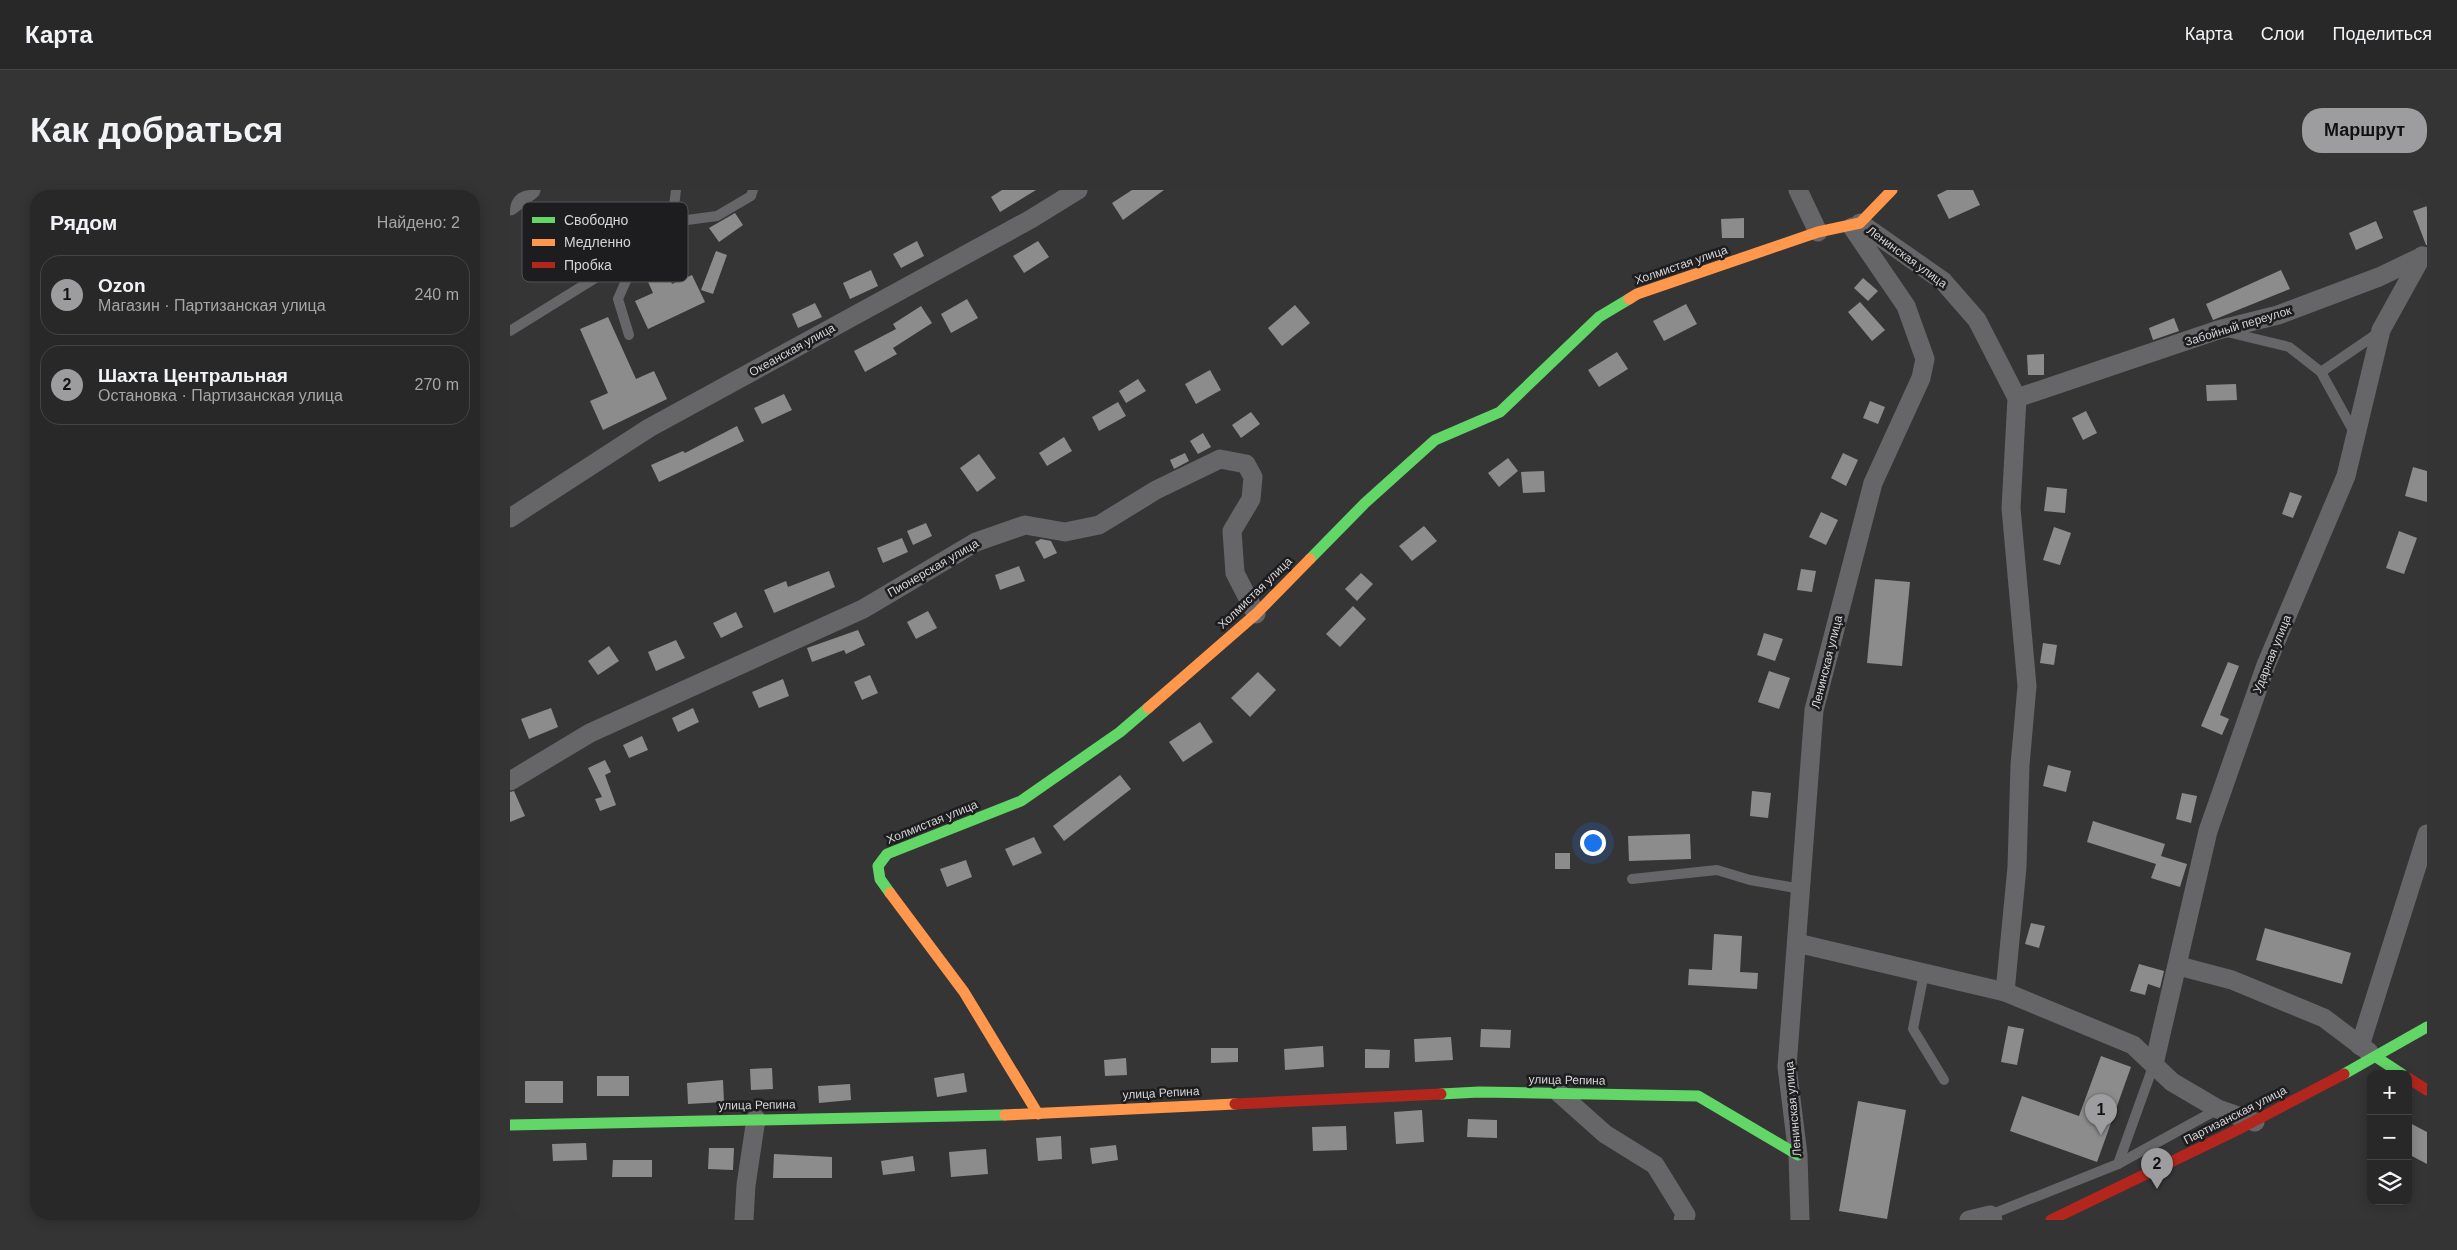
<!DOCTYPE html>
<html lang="ru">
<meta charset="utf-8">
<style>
:root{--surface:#282828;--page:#343434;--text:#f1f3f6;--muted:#a5a6a8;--line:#444445;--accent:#9d9c9e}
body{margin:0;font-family:Helvetica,sans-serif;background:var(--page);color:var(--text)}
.controls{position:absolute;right:15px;bottom:15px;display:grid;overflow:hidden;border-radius:10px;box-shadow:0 2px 12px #0003}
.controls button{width:45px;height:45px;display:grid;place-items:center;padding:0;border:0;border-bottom:1px solid var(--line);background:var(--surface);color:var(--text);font:25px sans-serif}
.you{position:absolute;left:1082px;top:652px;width:18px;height:18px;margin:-12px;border:4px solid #fff;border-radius:50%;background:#1a73e8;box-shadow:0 0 0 8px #1a73e833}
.badge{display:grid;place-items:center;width:32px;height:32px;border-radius:50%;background:var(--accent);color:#111;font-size:16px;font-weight:700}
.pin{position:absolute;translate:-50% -41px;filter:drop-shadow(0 1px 2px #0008)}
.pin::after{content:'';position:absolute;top:26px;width:18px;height:15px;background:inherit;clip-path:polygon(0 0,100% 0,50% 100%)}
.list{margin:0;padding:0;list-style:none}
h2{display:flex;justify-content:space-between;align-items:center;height:65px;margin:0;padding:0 20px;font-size:21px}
h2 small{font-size:16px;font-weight:400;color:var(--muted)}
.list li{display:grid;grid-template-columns:32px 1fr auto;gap:15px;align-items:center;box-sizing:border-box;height:80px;margin:0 10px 10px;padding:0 10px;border:1px solid var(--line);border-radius:20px}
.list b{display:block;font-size:19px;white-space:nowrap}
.list p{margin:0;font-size:16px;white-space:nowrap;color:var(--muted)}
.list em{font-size:16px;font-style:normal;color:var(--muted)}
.icon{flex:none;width:28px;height:28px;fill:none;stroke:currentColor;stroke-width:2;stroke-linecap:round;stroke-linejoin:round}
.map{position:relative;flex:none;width:1917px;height:1030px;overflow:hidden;border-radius:20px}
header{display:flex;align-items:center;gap:30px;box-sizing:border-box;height:70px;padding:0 25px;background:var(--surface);border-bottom:1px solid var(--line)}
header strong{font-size:24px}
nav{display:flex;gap:28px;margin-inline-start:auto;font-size:18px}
.intro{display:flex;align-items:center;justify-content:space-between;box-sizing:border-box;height:120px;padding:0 30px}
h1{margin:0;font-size:35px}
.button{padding:12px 22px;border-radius:20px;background:var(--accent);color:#111;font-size:18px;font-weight:700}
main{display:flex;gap:30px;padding:0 30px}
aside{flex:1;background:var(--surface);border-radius:20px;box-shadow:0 2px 12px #0003}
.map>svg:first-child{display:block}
</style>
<header>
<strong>Карта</strong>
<nav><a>Карта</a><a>Слои</a><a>Поделиться</a></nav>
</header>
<div class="intro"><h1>Как добраться</h1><a class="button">Маршрут</a></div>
<main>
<aside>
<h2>Рядом<small>Найдено: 2</small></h2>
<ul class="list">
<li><span class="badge">1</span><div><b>Ozon</b><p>Магазин · Партизанская улица</p></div><em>240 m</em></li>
<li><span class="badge">2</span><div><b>Шахта Центральная</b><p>Остановка · Партизанская улица</p></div><em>270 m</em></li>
</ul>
</aside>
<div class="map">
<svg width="1917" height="1030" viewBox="0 0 1917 1030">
<rect width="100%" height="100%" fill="#363536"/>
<!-- building -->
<g fill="#8d8c8d">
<polygon points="492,0 526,0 490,22 481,7"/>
<polygon points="622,0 654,0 613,30 602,13"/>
<polygon points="1437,0 1463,0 1470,15 1439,29 1427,5"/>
<polygon points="1917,16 1917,55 1916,55 1903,21"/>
<polygon points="225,23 233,35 209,52 199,38"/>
<polygon points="1234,28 1234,48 1212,48 1211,29"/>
<polygon points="1866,31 1873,48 1846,60 1839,43"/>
<polygon points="407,51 414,66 391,78 383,64"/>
<polygon points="528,51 539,67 514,83 503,66"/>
<polygon points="206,61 217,65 203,104 191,100"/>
<polygon points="155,76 162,94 182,85 195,112 138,139 125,111 143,103 135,85"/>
<polygon points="361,80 368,96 340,109 333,93"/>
<polygon points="1771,80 1780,99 1703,130 1696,114"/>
<polygon points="1353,88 1368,101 1358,111 1344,98"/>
<polygon points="457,109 468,128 441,143 431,124"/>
<polygon points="1350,112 1375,140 1362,151 1338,122"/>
<polygon points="305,113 312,127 288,138 282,124"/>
<polygon points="1176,114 1187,134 1154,151 1143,131"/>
<polygon points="785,115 800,133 772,156 758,138"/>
<polygon points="411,116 422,133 383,158 387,164 355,182 344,161 386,139 383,134"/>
<polygon points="98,127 126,189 144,181 157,209 93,240 80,211 98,203 70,139"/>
<polygon points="1664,128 1669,141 1643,150 1639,138"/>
<polygon points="1107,162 1118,179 1089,197 1078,180"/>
<polygon points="1534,164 1534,185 1518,185 1517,165"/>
<polygon points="700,180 711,200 686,214 675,194"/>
<polygon points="628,189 636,201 616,213 609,201"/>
<polygon points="1726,194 1727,210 1697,211 1696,195"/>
<polygon points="274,204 282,220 252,234 244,218"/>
<polygon points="1360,211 1375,217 1368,234 1353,228"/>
<polygon points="608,212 616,226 589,241 582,227"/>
<polygon points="1576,221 1587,243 1573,250 1562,228"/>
<polygon points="741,222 750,234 731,248 722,235"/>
<polygon points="227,236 234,251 149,292 141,275 173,261 175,263"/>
<polygon points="693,243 701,257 688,264 680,251"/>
<polygon points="554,247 562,261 537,276 529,263"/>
<polygon points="675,263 679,271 664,279 660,270"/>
<polygon points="1333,263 1348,270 1336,296 1321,288"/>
<polygon points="469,264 486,288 467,302 450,278"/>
<polygon points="998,268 1008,281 989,297 978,283"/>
<polygon points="1903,277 1917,281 1917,312 1895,306"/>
<polygon points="1034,281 1035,302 1013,303 1011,282"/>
<polygon points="1537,297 1557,299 1555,323 1534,321"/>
<polygon points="1780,302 1792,306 1783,328 1772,324"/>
<polygon points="1311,322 1328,330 1316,355 1299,347"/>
<polygon points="416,333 422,346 403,355 397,341"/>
<polygon points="914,336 927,351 902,371 889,356"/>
<polygon points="1544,337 1561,343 1550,375 1533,370"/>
<polygon points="1889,341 1907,348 1894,384 1876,378"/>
<polygon points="392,348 398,362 373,373 367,358"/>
<polygon points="531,349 541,351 547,363 534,369 525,352"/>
<polygon points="509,376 515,391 490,400 485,385"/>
<polygon points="1291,379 1306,381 1302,402 1287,400"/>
<polygon points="319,381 325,397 264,423 254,400 276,391 278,397"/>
<polygon points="851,383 863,394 847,411 835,399"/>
<polygon points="1365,389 1400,392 1392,476 1357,473"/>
<polygon points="843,416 856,429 830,457 816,444"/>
<polygon points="418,421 427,438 406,449 397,432"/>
<polygon points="226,422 233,437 211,448 203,433"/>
<polygon points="348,440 355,455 336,464 334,460 302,472 297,458"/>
<polygon points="1254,443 1273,449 1265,471 1247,465"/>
<polygon points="166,450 175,468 146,481 138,462"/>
<polygon points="1533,453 1547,455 1544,475 1530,473"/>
<polygon points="99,456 109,471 88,485 78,471"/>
<polygon points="1718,472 1729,476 1710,525 1719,529 1712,545 1691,536"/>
<polygon points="1259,481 1280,488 1269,519 1248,512"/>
<polygon points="748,482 766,500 740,527 721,508"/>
<polygon points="360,485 368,503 352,510 344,492"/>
<polygon points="273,489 279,506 249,518 242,502"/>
<polygon points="41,518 48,537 19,549 11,529"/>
<polygon points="183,518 189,532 168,542 162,528"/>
<polygon points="690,532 703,552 673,572 659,552"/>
<polygon points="132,546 138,560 119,568 113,555"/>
<polygon points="95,570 101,582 95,585 106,615 90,621 85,609 92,607 78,578"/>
<polygon points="1538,575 1561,581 1556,602 1533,596"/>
<polygon points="610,585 621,599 554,651 543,636"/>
<polygon points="4,601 15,626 0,632 0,602"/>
<polygon points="1242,601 1261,603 1258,628 1240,626"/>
<polygon points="1672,603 1687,606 1681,633 1666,629"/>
<polygon points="1583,631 1655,654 1651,666 1677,674 1670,697 1641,688 1646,674 1577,652"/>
<polygon points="1180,644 1181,669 1119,671 1118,646"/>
<polygon points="524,647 532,663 503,676 495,659"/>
<rect x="1045" y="663" width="15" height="16"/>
<polygon points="456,670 462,687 437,697 430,679"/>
<polygon points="1521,733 1535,736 1529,758 1515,754"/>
<polygon points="1755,738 1841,763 1832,794 1746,770"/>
<polygon points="1204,744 1232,746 1230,782 1248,783 1247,799 1178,795 1179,779 1202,780"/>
<polygon points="1629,774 1654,781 1650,798 1638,794 1635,805 1620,801"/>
<polygon points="1498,836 1514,839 1507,875 1491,872"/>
<polygon points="971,839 1001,840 1000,858 970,857"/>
<polygon points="941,847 943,870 905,872 904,849"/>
<polygon points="813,856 814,877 775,880 774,859"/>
<polygon points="701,858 728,858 728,872 701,873"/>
<polygon points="855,859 880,860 879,878 855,878"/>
<polygon points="1591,866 1621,877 1587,972 1500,941 1512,906 1569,926"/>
<polygon points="616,868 617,885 595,886 594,870"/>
<polygon points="262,878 263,899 241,900 240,879"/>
<polygon points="454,883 457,902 427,907 424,888"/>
<rect x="87" y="886" width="32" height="20"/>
<polygon points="213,890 214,912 178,914 177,893"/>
<rect x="15" y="891" width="38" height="22"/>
<polygon points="340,894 341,910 309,913 308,896"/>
<polygon points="1348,911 1396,920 1377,1029 1329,1021"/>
<polygon points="912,920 914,952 886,954 884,922"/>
<polygon points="958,929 987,930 987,948 957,947"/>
<polygon points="1898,932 1917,942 1917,974 1898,964"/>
<polygon points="836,936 837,960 803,961 802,937"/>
<polygon points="551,946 552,969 528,971 526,948"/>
<polygon points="76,953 77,970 43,971 42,954"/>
<polygon points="606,955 608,970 582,974 580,958"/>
<polygon points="199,958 224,958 223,980 198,979"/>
<polygon points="476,959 478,984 441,987 439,962"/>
<polygon points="264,964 322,967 322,988 263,988"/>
<polygon points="403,966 405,981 373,985 371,971"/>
<polygon points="103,970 142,970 142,987 102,987"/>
</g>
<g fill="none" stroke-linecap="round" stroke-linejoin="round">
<!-- lane -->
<g stroke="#666567" stroke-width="10">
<polyline points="162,32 207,26 241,6 243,0"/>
<polyline points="0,141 129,61 162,32 166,0"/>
<polyline points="1717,142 1779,157 1811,182 1845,244"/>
<polyline points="119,145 108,109 129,61"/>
<polyline points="1811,182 1871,141"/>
<polyline points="1122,689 1207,680 1240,690 1291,699"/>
<polyline points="1414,783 1403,839 1434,890"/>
<polyline points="1608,974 1644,874"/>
<polyline points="1480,1025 1608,974 1708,919"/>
</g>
<!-- street -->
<g stroke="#666567" stroke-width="19">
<polyline points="1288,0 1308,42"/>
<polyline points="0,16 21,0"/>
<polyline points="1350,33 1433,91 1467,130 1507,208 1501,318 1517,496 1510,575 1507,677 1495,802"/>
<polyline points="1507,208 1708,140 1768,125 1869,87 1913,66"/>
<polyline points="0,328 139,238 521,29 568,0"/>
<polyline points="0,591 80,543 353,419 466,352 515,335 555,342 589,335 646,300 710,269 736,274 743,287 741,309 722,341 725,383 746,424"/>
<polyline points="1287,753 1495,802 1623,855 1662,892 1708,919 1745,932"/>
<polyline points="1669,776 1722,790 1814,828 1859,862"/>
<polyline points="1850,856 1917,644"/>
<polyline points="1644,874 1698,641 1756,475 1836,286 1871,140 1912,66"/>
<polyline points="1049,903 1095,944 1145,975 1176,1025 1173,1030"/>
<polyline points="234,1030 236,995 246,929"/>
<polyline points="1290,1030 1288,965 1277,877 1304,520 1363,293 1411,188 1415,169 1396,116 1342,37"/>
<polyline points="1459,1030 1480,1025 1483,1030"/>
</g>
<!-- fast -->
<g stroke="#63d668" stroke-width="11">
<polyline points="800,369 855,313 925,250 990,222 1089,127 1119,109"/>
<polyline points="380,703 370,689 368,676 377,664 511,611 610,542 638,518"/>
<polyline points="1866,867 1892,884"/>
<polyline points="1834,884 1917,837"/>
<polyline points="931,904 969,902 1188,906 1288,965"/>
<polyline points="0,935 495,925"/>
</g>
<!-- slow -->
<g stroke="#ff974d" stroke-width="11">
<polyline points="1119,109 1127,104 1308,42 1350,33 1382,0"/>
<polyline points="638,518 746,424 800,369"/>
<polyline points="380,703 454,802 528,924"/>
<polyline points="495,925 725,914"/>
</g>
<!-- jam -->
<g stroke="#b3261e" stroke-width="11">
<polyline points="1898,888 1917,900"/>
<polyline points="725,914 931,904"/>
<polyline points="1541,1030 1731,938 1834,884"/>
</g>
</g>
<g text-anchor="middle" stroke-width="5" stroke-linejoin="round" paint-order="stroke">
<!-- street labels -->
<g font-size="12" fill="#d5d4d6" stroke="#1d1c1e">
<text transform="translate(1397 67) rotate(36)" y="4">Ленинская улица</text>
<text transform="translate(1171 75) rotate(-19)" y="4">Холмистая улица</text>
<text transform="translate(1728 136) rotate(-17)" y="4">Забойный переулок</text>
<text transform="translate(282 160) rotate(-29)" y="4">Океанская улица</text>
<text transform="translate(423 378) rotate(-30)" y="4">Пионерская улица</text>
<text transform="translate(745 403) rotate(-44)" y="4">Холмистая улица</text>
<text transform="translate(1762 464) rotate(-68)" y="4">Ударная улица</text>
<text transform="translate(1317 472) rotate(-76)" y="4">Ленинская улица</text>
<text transform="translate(422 632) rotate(-22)" y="4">Холмистая улица</text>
<text transform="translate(1057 890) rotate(1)" y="4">улица Репина</text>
<text transform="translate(651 903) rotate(-3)" y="4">улица Репина</text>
<text transform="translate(247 915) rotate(-1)" y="4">улица Репина</text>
<text transform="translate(1283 919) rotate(-95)" y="4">Ленинская улица</text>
<text transform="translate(1725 925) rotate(-27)" y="4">Партизанская улица</text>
</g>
</g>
<!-- legend -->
<rect x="12" y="12" width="166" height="80" rx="8" fill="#1d1c1e" stroke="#545355" stroke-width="1"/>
<rect x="22" y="27" width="23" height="6" fill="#63d668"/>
<rect x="22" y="49" width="23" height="7" fill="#ff974d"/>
<rect x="22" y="72" width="23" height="6" fill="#b3261e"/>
<g font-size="14" fill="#d5d4d6">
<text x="54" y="35">Свободно</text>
<text x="54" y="57">Медленно</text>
<text x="54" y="80">Пробка</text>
</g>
</svg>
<div class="controls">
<button>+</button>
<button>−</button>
<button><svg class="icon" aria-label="layers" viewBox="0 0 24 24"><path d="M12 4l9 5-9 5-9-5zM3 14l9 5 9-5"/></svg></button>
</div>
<div class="you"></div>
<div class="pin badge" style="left:1591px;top:945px">1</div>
<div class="pin badge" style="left:1647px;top:999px">2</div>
</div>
</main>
